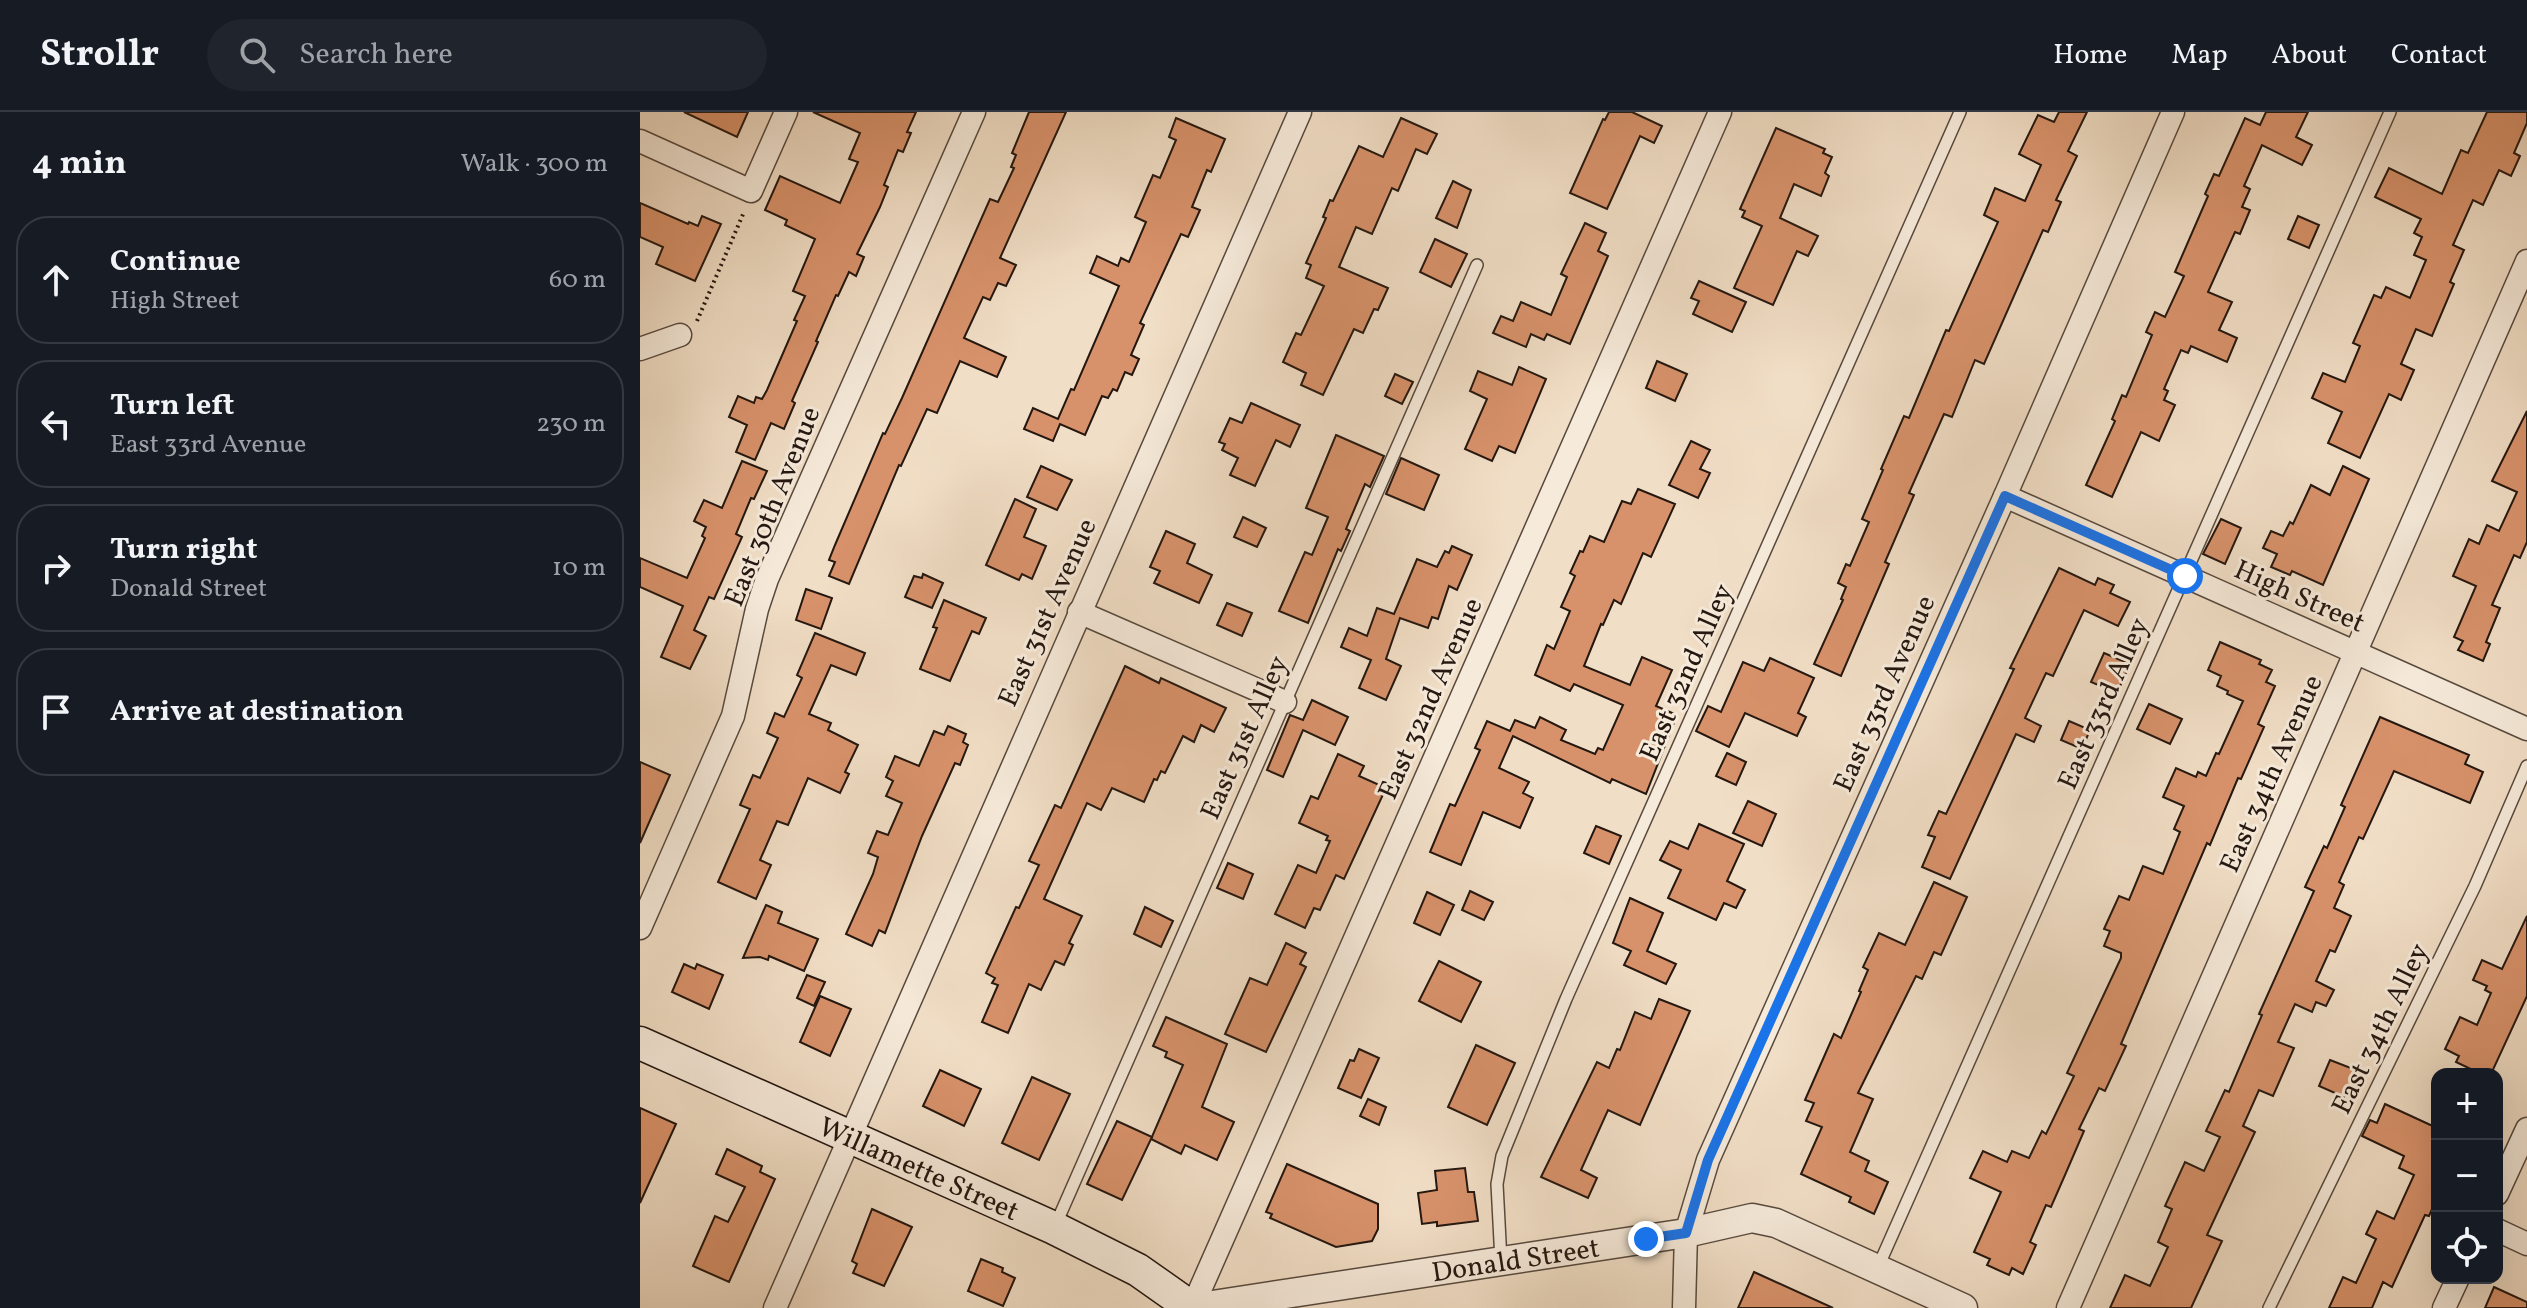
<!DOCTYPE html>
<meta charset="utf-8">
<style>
:root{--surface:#171b24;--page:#20242c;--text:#f1f3f6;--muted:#9ea1a6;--line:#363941}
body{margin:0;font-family:Vollkorn,serif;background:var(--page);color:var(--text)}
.controls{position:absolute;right:24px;bottom:24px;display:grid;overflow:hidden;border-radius:16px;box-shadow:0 8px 32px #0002}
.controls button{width:72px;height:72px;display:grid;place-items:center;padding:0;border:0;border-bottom:2px solid var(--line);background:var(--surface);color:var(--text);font:40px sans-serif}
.stop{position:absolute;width:24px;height:24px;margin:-18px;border:6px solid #1a73e8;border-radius:50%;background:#fff}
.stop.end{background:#1a73e8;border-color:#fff;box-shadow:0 2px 8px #0008}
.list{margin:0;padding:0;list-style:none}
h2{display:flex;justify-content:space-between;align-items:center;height:104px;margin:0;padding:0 32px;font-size:34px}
h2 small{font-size:26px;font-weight:400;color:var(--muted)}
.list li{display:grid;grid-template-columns:52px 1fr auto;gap:24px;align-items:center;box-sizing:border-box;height:128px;margin:0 16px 16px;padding:0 16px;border:2px solid var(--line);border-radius:32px}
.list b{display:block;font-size:30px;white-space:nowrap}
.list p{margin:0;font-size:26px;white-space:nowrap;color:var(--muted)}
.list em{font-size:26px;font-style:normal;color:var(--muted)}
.icon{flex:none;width:44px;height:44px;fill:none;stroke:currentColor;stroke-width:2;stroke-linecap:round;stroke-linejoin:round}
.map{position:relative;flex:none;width:1887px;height:1196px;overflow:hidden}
header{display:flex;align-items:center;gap:48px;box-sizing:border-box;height:112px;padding:0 40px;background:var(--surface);border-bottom:2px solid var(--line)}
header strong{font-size:38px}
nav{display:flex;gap:44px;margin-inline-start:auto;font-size:28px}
.search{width:560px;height:72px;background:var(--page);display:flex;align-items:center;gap:20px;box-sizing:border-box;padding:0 28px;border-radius:44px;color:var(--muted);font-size:30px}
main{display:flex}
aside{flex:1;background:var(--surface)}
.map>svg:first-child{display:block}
</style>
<header>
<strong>Strollr</strong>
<div class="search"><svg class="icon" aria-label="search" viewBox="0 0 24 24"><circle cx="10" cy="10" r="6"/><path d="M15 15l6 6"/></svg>Search here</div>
<nav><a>Home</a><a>Map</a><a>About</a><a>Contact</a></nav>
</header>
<main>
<aside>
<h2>4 min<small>Walk · 300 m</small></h2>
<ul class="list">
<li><svg class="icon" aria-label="ahead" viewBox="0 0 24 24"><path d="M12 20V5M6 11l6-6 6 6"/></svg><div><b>Continue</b><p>High Street</p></div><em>60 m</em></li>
<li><svg class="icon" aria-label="left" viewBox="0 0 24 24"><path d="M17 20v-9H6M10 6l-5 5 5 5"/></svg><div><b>Turn left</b><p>East 33rd Avenue</p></div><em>230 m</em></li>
<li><svg class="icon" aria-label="right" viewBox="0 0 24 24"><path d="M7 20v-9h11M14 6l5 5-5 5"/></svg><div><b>Turn right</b><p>Donald Street</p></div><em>10 m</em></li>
<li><svg class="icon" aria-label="arrive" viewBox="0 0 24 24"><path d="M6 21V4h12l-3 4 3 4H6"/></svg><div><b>Arrive at destination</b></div></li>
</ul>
</aside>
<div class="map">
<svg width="1887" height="1196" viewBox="0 0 1887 1196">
<rect width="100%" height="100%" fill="#f1dec6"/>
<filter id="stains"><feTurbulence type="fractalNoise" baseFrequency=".0025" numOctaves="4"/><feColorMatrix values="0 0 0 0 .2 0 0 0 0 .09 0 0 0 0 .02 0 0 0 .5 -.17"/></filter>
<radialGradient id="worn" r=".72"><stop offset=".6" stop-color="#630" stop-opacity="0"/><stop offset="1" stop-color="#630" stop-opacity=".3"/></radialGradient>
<!-- building -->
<g fill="#d8926b" stroke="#241710" stroke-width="2">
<polygon points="44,0 108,0 97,25"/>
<polygon points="173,0 276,0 267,20 271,21 263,40 258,38 244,73 248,75 240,95 217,142 224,145 216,164 209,160 198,184 196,183 176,229 178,230 152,289 155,291 144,317 131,311 115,348 96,340 107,313 89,305 98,284 114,291 116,285 122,287 127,278 157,209 154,208 165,184 153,179 175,127 145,113 147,108 125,98 140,64 200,91 218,50 209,47 220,21"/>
<polygon points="389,0 426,0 360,146 376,153 366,174 358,171 350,188 343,185 324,226 366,245 357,265 320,249 297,301 287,297 261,354 259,353 209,472 189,464 195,450 189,448 195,433 243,321 245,322 262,286 350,87 358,90 374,56 371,55 376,43 372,41"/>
<polygon points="969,0 992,0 1022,14 1014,31 1000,24 967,97 930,81 963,7 965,8"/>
<polygon points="1419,0 1447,0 1428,39 1437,44 1416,88 1421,90 1408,120 1403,118 1344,252 1335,248 1312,305 1304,302 1269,381 1274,383 1245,450 1249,452 1201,564 1174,552 1203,488 1201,487 1206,475 1198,471 1206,452 1210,454 1229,410 1222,407 1243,358 1241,357 1264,304 1269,306 1306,218 1309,219 1358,110 1344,103 1355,76 1385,89 1401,53 1379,42 1398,3 1414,10"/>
<polygon points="1626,0 1668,0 1656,25 1672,33 1662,53 1622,33 1604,74 1610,77 1602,95 1610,98 1600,122 1595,120 1568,180 1592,190 1579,218 1597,226 1587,250 1551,234 1548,241 1541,238 1524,277 1528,279 1524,288 1535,293 1519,329 1501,320 1472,385 1446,373 1475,309 1472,307 1482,283 1486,285 1512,223 1506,220 1515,200 1525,205 1544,164 1535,160 1568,84 1565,82 1574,62 1579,64 1605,6 1620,13"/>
<polygon points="1847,0 1887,0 1887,11 1874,41 1880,44 1871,64 1859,58 1843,93 1833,88 1813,133 1824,138 1810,170 1814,172 1792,224 1776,217 1761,252 1774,258 1761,288 1749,282 1720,346 1688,331 1702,300 1672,286 1683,261 1705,270 1720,234 1713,231 1734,183 1741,186 1746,175 1770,186 1786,148 1774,143 1782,125 1774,121 1781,107 1735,85 1749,56 1802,82 1821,38 1828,41"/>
<polygon points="536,6 585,27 571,60 567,58 552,95 560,98 548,125 541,122 500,211 504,213 491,243 499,247 492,263 485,260 477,279 473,277 468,286 462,284 445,323 420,312 413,329 384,317 393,296 418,307 431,277 434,278 479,174 450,161 457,144 478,154 481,146 489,150 506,110 495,105 513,63 520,66 536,28 529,25"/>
<polygon points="761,6 797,22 787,42 776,37 758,79 752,76 732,122 716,115 699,155 748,176 738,198 734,197 723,221 714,217 683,283 661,273 666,261 643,250 656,221 661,223 684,174 666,166 671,153 666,151 686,106 683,105 690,88 693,89 719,34 743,45"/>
<polygon points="1136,16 1185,37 1183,41 1192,45 1185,61 1189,64 1181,84 1154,72 1140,106 1178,124 1168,144 1157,139 1133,193 1094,176 1122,114 1102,105 1105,99 1100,97"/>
<polygon points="813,69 831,78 817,116 796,106"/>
<polygon points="0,91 48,112 49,110 58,114 62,104 81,112 55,169 16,152 23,135 0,125"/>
<polygon points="1658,104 1679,113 1669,136 1648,127"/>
<polygon points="945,111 966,121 958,139 968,144 930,232 907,222 904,228 891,222 886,235 853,221 861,204 873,209 881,190 911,203 927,165 921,162"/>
<polygon points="795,127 827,142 811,175 780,160"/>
<polygon points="1059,169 1106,190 1092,220 1053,202 1059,189 1051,186"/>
<polygon points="1017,249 1047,262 1035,289 1006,276"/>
<polygon points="879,255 906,267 875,341 859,334 852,349 825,337 847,287 830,279 838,259 872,273"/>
<polygon points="755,262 773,270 762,292 745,284"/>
<polygon points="611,291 660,313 650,335 636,328 615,374 590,363 598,346 582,338 585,332 579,330 590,306 602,311"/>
<polygon points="1887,299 1887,430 1880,446 1874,443 1852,493 1860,496 1846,530 1850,532 1843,549 1818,538 1823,529 1814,525 1836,474 1813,464 1829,427 1839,432 1847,413 1859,419 1877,380 1852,369"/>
<polygon points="696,323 744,344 730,375 725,372 706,417 710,419 701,439 698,437 668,511 639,499 665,440 672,443 688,405 666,396"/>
<polygon points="1051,329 1070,338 1060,357 1070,361 1058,386 1029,373"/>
<polygon points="761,346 799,363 784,398 746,382"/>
<polygon points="102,349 127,359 114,387 111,386 96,422 102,425 74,487 69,485 54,518 66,524 50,557 21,545 43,494 0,475 0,446 47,466 65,426 62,424 66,415 54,409 64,388 82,396"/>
<polygon points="401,354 432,368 417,398 387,385"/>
<polygon points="1703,354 1729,367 1683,473 1652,459 1650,463 1631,455 1637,442 1623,436 1631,419 1643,424 1650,410 1653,412 1671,373 1690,383"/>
<polygon points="998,377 1035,392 1011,445 1003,441 981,492 974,488 963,513 961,512 944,554 990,573 1002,545 1032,558 1016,594 1037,603 1006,682 972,667 970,671 873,624 859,656 889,670 883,681 893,686 880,716 843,700 821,753 790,740 810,692 815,694 840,638 835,636 847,609 870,619 875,608 895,616 900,605 926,618 921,628 955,642 958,636 963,638 983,593 934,572 930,579 895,563 907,533 914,537 930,499 921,495 935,464 930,461 940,439 943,440 950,424 964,430 982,389 991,392"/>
<polygon points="375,387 396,397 384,425 406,434 392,467 382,462 379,468 346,453"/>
<polygon points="603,405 626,416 617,435 594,425"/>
<polygon points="1581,407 1601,416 1585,452 1563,442"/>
<polygon points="526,419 555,432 547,451 572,463 559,491 514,471 520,459 510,455"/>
<polygon points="812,434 832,443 817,478 809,474 798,507 792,505 788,516 760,506 746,547 761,554 746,588 719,576 731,548 701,535 709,516 727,524 737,496 754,502 777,447 797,455 805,439 809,441"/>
<polygon points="1419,456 1455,473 1458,466 1474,473 1470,481 1490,490 1478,514 1444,498 1413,564 1406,561 1385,606 1401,614 1394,630 1376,622 1310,767 1282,755 1295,725 1288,723 1299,699 1306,702 1374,557 1370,556"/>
<polygon points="283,462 303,471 292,496 265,485 274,464 282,466"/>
<polygon points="166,477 192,486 181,517 156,508"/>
<polygon points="304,488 346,506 339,522 332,519 310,569 280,557 297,516 293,515"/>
<polygon points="587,491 612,501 602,524 577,513"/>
<polygon points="175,521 225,541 216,563 191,553 169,602 191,611 188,618 218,633 205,660 209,662 200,681 168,666 148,713 137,709 120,748 131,753 116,787 78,770 110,697 100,693 113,663 120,666 138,626 127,621 135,601 144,605 162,566 157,563"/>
<polygon points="1580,530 1621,548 1619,552 1632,558 1626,570 1635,574 1618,612 1624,615 1601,667 1598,666 1570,733 1567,731 1481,932 1486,934 1465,979 1459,976 1439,1017 1444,1019 1425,1063 1411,1095 1406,1093 1390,1130 1396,1133 1383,1162 1372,1156 1369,1163 1347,1153 1350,1147 1334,1140 1361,1080 1330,1066 1343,1039 1367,1050 1372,1039 1389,1046 1402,1019 1406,1022 1434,964 1427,961 1481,846 1481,841 1464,834 1470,819 1464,817 1479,784 1489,788 1503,754 1523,762 1540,720 1534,717 1544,694 1523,685 1536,656 1556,665 1558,660 1566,664 1576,641 1579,642 1603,589 1587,582 1588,579 1577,574 1581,564 1568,558"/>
<polygon points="1464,541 1490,552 1477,581 1451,570"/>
<polygon points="1130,546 1174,566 1158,601 1166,605 1157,624 1105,601 1089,635 1056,619 1068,594 1081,600 1103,550 1124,559"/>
<polygon points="485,554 519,571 521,566 586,596 574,620 561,613 554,630 543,624 525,661 521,659 517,668 514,667 504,690 472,676 461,698 447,691 404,787 442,804 429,831 433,833 424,853 415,849 401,878 389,872 368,921 342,910 358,873 352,871 355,866 346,861 376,795 379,796 399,753 389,749 415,693 421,696"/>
<polygon points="672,588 708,605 695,633 663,618 643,665 627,658 650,603 663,608"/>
<polygon points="1509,592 1542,607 1530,632 1497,617"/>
<polygon points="1740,605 1829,643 1825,652 1843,660 1830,691 1754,659 1723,727 1719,725 1699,770 1704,773 1694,796 1711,804 1695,840 1690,838 1676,869 1694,878 1686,894 1676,890 1672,900 1655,892 1638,930 1654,936 1633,984 1619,978 1603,1014 1615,1020 1567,1123 1582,1129 1551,1196 1470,1196 1485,1163 1510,1174 1528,1135 1518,1130 1532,1097 1525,1094 1545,1050 1564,1059 1580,1025 1566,1019 1585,978 1589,980 1622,903 1619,902 1674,779 1665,775 1684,734 1687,736 1705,695 1701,693"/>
<polygon points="1429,609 1450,618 1442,637 1421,628"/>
<polygon points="308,614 326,622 323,630 328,633 320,653 315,651 282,724 245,821 239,818 232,834 206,822 233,762 238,745 228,741 237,719 248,723 262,691 246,684 253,669 246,665 255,644 279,654 294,619 304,623"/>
<polygon points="1087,641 1106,650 1096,673 1076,664"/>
<polygon points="698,642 724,654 719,664 746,676 704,767 696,763 680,798 674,796 665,816 635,802 658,753 676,761 690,729 686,728 688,724 659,711 671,684 678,687"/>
<polygon points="0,650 30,663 0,731"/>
<polygon points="1108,689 1136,702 1122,734 1093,721"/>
<polygon points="1059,712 1104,732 1087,769 1105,778 1096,796 1084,791 1076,808 1028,786 1041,758 1020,748 1030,729 1048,737"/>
<polygon points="956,714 981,724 969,752 944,741"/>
<polygon points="588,751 613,762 603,787 577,776"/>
<polygon points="1294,770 1327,785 1301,843 1294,840 1282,867 1276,864 1218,981 1233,987 1210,1040 1229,1049 1225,1059 1248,1070 1234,1102 1209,1090 1211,1085 1161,1062 1182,1015 1166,1009 1174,991 1165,988 1194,922 1201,926 1221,880 1219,879 1228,858 1223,855 1239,821 1265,833"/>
<polygon points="830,779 853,790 844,808 822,798"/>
<polygon points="787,780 814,793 800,823 774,811"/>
<polygon points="990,786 1023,801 1007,839 1036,852 1026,872 984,853 991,839 973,831"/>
<polygon points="126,793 142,800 138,811 178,827 164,859 129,844 128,848 120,845 103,846"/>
<polygon points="505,795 533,809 521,835 494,822"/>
<polygon points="1887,804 1887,884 1851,962 1841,962 1816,950 1819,944 1805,937 1820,905 1837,913 1851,881 1845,878 1847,874 1833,868 1842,848 1862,857"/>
<polygon points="646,831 666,841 660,852 666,855 626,940 585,922 610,866 627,873"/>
<polygon points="799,849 841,870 821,910 779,889"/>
<polygon points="44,852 55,857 57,852 83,863 69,897 32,880"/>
<polygon points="167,863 185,870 174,894 157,886"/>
<polygon points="180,884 211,897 190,944 160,930"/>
<polygon points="1019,887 1050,899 1000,1013 968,998 941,1058 957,1066 948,1086 901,1065 957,950 969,956 977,937 980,938 995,900 1011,907"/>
<polygon points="526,905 587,932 562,995 594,1010 577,1048 545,1033 541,1042 511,1027 543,953 525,945 527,940 513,934"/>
<polygon points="836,933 875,951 847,1013 808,995"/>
<polygon points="719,937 739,946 721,986 698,976 710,948 714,949"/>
<polygon points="1690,948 1716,958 1704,985 1679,974"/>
<polygon points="300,958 341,977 324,1014 283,994"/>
<polygon points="392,965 430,982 399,1048 362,1031"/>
<polygon points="728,987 746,995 739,1013 720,1004"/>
<polygon points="1745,992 1797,1016 1797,1086 1789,1104 1785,1103 1752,1175 1743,1170 1732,1196 1689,1196 1703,1165 1716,1171 1736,1127 1726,1122 1737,1099 1754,1107 1774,1063 1759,1056 1764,1044 1722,1024 1730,1008 1737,1011"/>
<polygon points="0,996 36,1012 0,1091"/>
<polygon points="477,1009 512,1025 482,1088 447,1072"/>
<polygon points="87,1037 122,1054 120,1060 135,1067 89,1170 53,1154 75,1104 88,1110 105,1075 76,1062"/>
<polygon points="647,1052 738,1092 738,1117 732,1129 696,1135 630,1106 632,1102 626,1100"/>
<polygon points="825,1056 828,1080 834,1080 838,1109 797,1114 797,1110 782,1112 778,1081 797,1078 795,1059"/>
<polygon points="232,1097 272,1115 244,1174 213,1161 217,1152 212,1149"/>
<polygon points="341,1147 363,1156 362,1160 375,1166 363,1194 328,1179"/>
<polygon points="1114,1160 1193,1196 1098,1196"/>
<polygon points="1854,1175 1887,1190 1887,1196 1845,1196"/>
</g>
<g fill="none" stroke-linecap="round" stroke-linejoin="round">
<defs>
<g id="service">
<polyline points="416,1112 837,153"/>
<polyline points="861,1149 857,1072 862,1044 926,887 1320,0"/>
<polyline points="1238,1155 1750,0"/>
<polyline points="1629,1196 1835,774 1887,654"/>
</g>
<g id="minor">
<polyline points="0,29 111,79 146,0"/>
<polyline points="0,237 40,223"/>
<polyline points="1365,384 1887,617"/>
<polyline points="439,500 645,590"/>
<polyline points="0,816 93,604 117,497 127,467 334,0"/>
<polyline points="1857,1082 1887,1017"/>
<polyline points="1857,1118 1887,1132"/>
<polyline points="135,1196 660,0"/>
<polyline points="552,1196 1080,0"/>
<polyline points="1044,1196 1046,1121 1068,1048 1365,384 1533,0"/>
<polyline points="1428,1196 1887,149"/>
<polyline points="1804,1196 1818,1166"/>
</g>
<g id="tertiary">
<path id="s1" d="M553,1196L1046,1121L1112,1106L1136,1111L1323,1196"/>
</g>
<g id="secondary">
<path id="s2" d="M0,931L414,1116L498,1158L552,1196"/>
</g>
</defs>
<!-- service casing -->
<use href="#service" stroke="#57493e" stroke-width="14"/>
<!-- minor casing -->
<use href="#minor" stroke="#57493e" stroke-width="25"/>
<!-- tertiary casing -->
<use href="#tertiary" stroke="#57493e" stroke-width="31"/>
<!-- secondary casing -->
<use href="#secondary" stroke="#241710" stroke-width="35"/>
<!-- path -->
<polyline stroke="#241710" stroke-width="4" stroke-dasharray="2 4" stroke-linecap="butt" points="57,209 104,100"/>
<!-- service -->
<use href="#service" stroke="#f6eada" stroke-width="11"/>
<!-- minor -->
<use href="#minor" stroke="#f6eada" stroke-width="22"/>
<!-- tertiary -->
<use href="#tertiary" stroke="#f6eada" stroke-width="28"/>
<!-- secondary -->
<use href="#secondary" stroke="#f6eada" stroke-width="32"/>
</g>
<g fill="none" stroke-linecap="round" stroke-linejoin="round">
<!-- route -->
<polyline stroke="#1a73e8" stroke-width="10" points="1006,1127 1046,1121 1068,1048 1365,384 1545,464"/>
</g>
<g text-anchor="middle" stroke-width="6" stroke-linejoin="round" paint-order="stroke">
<!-- street labels -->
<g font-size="28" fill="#241710" stroke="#f6eada">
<text transform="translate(131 394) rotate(-68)" y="10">East 30th Avenue</text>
<text transform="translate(1660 483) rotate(24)" y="10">High Street</text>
<text transform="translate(406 500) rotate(-66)" y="10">East 31st Avenue</text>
<text transform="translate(1045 560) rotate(-66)" y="10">East 32nd Alley</text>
<text transform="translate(1243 581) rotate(-66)" y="10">East 33rd Avenue</text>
<text transform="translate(789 586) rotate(-66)" y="10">East 32nd Avenue</text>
<text transform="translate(1462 591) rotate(-66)" y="10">East 33rd Alley</text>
<text transform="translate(603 625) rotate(-66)" y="10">East 31st Alley</text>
<text transform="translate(1630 661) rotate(-66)" y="10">East 34th Avenue</text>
<text transform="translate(1739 916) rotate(-64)" y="10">East 34th Alley</text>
<text dy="10" stroke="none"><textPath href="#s2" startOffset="306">Willamette Street</textPath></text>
<text dy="10" stroke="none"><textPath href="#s1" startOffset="326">Donald Street</textPath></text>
</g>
</g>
<rect width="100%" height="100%" filter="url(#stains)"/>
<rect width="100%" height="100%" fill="url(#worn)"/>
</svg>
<div class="controls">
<button>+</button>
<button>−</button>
<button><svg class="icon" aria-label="locate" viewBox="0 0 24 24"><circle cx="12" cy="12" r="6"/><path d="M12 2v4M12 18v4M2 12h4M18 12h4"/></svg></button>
</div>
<div class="stop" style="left:1545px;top:464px"></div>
<div class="stop end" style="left:1006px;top:1127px"></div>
</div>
</main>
